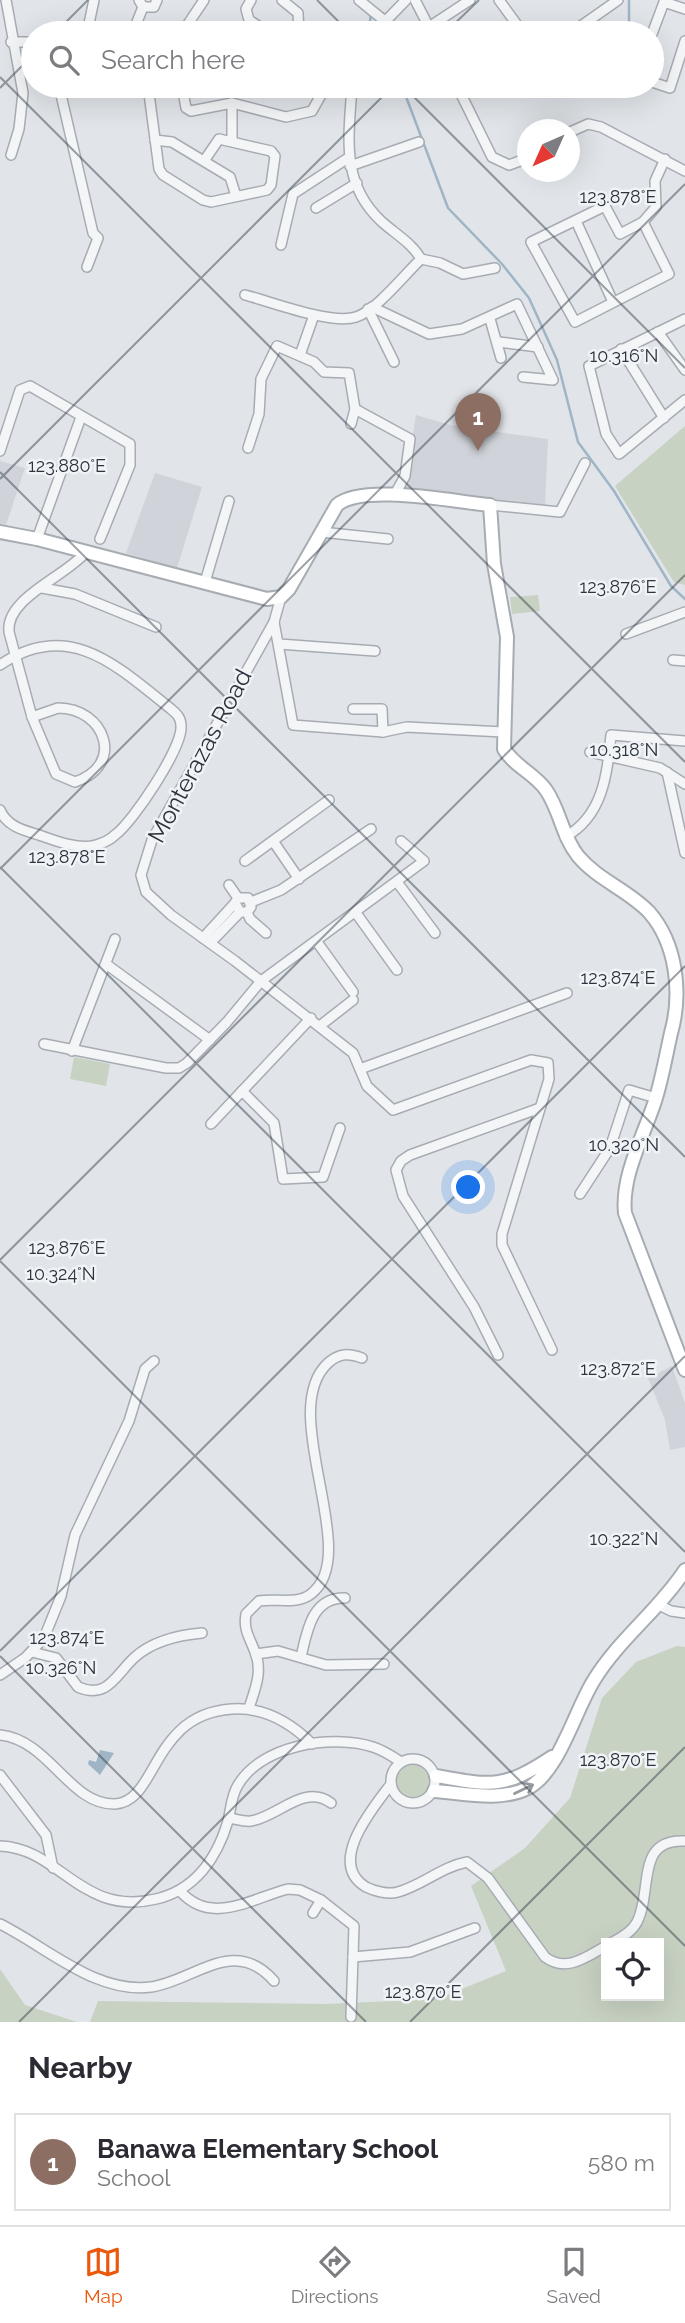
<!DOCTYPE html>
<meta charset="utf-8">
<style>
:root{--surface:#fff;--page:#f7f7f7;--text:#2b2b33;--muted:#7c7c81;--line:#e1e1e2;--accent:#ea580c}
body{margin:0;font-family:Raleway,sans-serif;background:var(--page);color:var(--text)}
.controls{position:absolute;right:21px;bottom:21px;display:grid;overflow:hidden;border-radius:0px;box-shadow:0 7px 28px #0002}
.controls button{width:63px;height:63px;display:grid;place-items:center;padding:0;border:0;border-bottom:2px solid var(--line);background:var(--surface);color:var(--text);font:35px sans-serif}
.compass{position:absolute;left:517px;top:119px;width:63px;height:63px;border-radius:50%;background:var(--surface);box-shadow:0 7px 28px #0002;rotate:225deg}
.you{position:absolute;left:469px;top:1188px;width:24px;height:24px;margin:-18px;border:5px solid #fff;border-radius:50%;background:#1a73e8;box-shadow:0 0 0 10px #1a73e833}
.badge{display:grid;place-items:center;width:46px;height:46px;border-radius:50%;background:var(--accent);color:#fff;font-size:23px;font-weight:700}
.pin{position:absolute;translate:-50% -58px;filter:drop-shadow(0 2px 4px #0008)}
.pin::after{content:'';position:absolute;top:37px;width:24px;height:21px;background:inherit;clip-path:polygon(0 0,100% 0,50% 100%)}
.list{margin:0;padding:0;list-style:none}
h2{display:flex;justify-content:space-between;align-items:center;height:91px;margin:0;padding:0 28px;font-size:30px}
h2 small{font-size:23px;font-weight:400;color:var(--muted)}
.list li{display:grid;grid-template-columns:46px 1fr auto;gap:21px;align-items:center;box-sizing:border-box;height:98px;margin:0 14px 14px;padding:0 14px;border:2px solid var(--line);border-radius:0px}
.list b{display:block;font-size:26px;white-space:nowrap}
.list p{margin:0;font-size:23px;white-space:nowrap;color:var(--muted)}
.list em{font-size:23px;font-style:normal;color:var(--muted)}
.icon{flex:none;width:38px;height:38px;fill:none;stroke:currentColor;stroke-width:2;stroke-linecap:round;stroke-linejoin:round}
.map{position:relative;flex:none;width:685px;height:2022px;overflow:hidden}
.search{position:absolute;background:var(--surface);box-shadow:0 7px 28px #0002;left:21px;right:21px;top:21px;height:77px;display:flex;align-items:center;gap:18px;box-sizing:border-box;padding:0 24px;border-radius:38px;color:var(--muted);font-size:26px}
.sheet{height:203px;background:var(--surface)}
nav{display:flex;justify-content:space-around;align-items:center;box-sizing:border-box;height:98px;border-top:2px solid var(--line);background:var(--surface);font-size:19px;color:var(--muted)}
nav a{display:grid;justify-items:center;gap:4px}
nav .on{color:var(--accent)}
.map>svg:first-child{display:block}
</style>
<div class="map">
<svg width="685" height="2022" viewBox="0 0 685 2022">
<rect width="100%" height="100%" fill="#e1e5e9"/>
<!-- built -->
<g fill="#d0d4da">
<polygon points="416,415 454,426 548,439 545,506 404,489"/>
<polygon points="0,461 25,468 6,525 0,524"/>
<polygon points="155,473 202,487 177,568 126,553"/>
<polygon points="672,1366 685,1403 685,1447 670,1450 665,1420 648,1378"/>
</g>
<!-- green -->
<g fill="#c8d2c3" fill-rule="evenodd">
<polygon points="685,426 685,585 674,582 615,486"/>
<polygon points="538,595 540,611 512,614 510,597"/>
<polygon points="74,1057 110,1064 106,1086 70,1079"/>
<path d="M677,1646L685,1647V2022H90L98,2001L325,2004L437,1999L506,1971L471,1886L525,1848L570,1798L602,1698L636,1662ZM606,1943H659V1996H606Z"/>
<circle cx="412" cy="1780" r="18"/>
<polygon points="0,1969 25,2005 77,2022 0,2022"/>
</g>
<!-- water -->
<polygon fill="#9fb5c6" points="100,1750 114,1753 100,1775 88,1764 89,1760 96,1762"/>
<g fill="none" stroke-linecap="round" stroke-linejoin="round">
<!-- stream -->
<g stroke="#9fb5c6" stroke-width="2.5">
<polyline points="629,0 629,33"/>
<polyline points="371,13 370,21 381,33"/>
<polyline points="402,86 448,208 502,264 529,298 557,360 578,442 614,491 671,586 685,599"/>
<polyline points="632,86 632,88"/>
</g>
<defs>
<g id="street">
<polyline points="6,0 23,93 19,129 11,155"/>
<polyline points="139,0 143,7 154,7 157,0"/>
<polyline points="251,0 246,9 249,20 269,33"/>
<polyline points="282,0 298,13 299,33"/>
<polyline points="359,0 386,22"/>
<polyline points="415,0 432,33"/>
<polyline points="499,0 523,33"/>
<polyline points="429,27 470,0"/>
<polyline points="87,33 94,0"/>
<polyline points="136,33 135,27 143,7"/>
<polyline points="182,33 204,0"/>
<polyline points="374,33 406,0"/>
<polyline points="571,33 618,0"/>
<polyline points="652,34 664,2 685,9"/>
<polyline points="11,42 33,42"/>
<polyline points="652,82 670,88 685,41"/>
<polyline points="59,86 93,233 98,238 87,267"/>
<polyline points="148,86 159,169 163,175 203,200 211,202 267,190 271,185 275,156 271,151 219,139 204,161"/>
<polyline points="182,86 186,108 191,111 232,103 286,117 312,111 326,86"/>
<polyline points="457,86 492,157 509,165 528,158"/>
<polyline points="570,132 588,124 601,127 685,171"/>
<polyline points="155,140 172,142 230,177 236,196"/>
<polyline points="232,140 232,103"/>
<polyline points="350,166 419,142"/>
<polyline points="316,208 357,183"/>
<polyline points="576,221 613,302"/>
<polyline points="643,222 669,274 575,322 531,242 605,206 620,234 643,222 656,207 655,181 665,159"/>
<polyline points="281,245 293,194 348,158"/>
<polyline points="421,259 440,263 463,274 495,268"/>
<path d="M245,295C272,302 331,325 356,317C376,311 405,274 421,259C412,243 394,233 381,221C340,183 349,135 352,86"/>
<polyline points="372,307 429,334 462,329 517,304 553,380 523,377"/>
<polyline points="368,309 394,362"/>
<polyline points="490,319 501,358"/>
<polyline points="685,319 589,366 606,434 619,454 685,400"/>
<polyline points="658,332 685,370"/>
<polyline points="499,342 538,347"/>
<polyline points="621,349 664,418"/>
<polyline points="300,355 314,315"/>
<polyline points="355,409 410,439 405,476 394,496"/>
<polyline points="248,448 259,414 261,379 277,346 314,362 324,372 349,373 355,409 351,424"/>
<polyline points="0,451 20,390 30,386 130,444 130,465 100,539"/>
<polyline points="490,505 560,512 585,463"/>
<polyline points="321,532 388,539"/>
<polyline points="37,539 81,417"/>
<polyline points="205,582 229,501"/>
<polyline points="42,588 75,594 156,627"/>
<polyline points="281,597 274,622 152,840 141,875 146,892 171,915 235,961 353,1053 367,1086 393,1110 531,1060 548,1063 549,1079 502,1234 502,1245 552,1350"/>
<polyline points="274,622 293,725 383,732 382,709 353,709"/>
<polyline points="626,634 685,612"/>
<polyline points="279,644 375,651"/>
<polyline points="673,660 685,661"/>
<path d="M0,665C69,618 117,666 171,709C177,714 181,718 181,726C183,747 133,822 115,835C110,840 103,843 96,845C78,850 56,841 39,835C22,830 7,826 0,810"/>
<path d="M58,708C105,708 126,765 75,782L56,774L32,717Z"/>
<path d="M32,717L9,632C5,598 67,576 87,551"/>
<polyline points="383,732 407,727 503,732"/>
<polyline points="590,752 660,768 685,784"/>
<polyline points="667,772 685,853"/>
<path d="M565,837C603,816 607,775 611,735L685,741"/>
<polyline points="273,841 299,879"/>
<polyline points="245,861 329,800"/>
<polyline points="397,882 435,933"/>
<polyline points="229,885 238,898"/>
<polyline points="251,902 281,890 371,829"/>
<polyline points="247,912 250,919 266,933"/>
<polyline points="356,913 397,970"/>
<polyline points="203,938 235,903"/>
<polyline points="317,942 353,992"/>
<polyline points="210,943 240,912 247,912 251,907 248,898 238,898 235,903 240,912"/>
<polyline points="106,964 210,1040"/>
<polyline points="321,1025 353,1000"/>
<polyline points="44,1044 166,1068 179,1068 187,1063 227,1022 261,981 424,861 401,841"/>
<polyline points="72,1051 115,939"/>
<polyline points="360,1069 567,993"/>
<polyline points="242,1091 274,1123 283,1179 323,1177 340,1128"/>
<polyline points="211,1124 311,1018"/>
<polyline points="580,1194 610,1148 629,1090 656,1098"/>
<polyline points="498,1355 474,1307 403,1196 396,1170 401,1161 410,1155 540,1108"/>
<polyline points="659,1605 671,1611 685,1613"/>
<path d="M32,1652L56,1658L78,1687C108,1700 116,1674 135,1657C153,1641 179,1635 202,1633"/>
<polyline points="256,1654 278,1651 326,1665 384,1664"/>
<path d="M301,1657C307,1631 312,1597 345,1598"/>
<polyline points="0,1675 25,1658 44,1638 61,1596 75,1535 129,1421 145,1369 154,1361"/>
<path d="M249,1708C255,1689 263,1672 255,1652C250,1638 243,1630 246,1614L259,1601C276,1598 297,1605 311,1594C364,1554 275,1412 328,1363C339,1353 349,1353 362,1358"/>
<path d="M0,1735C50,1740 69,1805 115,1804C158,1802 151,1714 232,1709C263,1707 290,1722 312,1744"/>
<circle cx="413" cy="1781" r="22"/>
<polyline points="0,1775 46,1835 53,1868"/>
<path d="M391,1784C373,1808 326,1863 366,1887C374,1891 388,1895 398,1892C423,1885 441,1867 467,1862L488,1878L545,1957C566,1973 586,1957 606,1946"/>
<path d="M229,1818C236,1819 244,1822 251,1821C278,1817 304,1783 331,1803"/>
<path d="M0,1846C60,1848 81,1917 156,1899C195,1890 217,1858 228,1821C231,1809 231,1796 238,1785C262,1745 331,1734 373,1747C383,1750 392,1756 401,1762"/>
<path d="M180,1891C211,1926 250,1899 288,1889L300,1890L321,1900L313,1913"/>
<polyline points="321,1900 354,1926 351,2017"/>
<path d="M0,1924C47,1947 95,1994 151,1987C194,1981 234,1935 274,1981"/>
<path d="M611,1943C621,1938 632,1932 637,1922C653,1891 635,1838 685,1841"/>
<polyline points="353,1957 410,1952 475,1928"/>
</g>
<g id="secondary">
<path d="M0,532L37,539L267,599L281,597L289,589L337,505C363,483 455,502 490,505L494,564L507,637L504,749C515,767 534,773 546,790C560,810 562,836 578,856C598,880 628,890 649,912C677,944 682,994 671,1033C666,1055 662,1079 655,1101C644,1135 621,1176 625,1213L685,1370"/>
<path d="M436,1776C491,1786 504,1789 552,1757"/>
<path d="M434,1791C464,1793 500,1802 528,1788C559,1772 575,1710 594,1680C619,1639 659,1610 685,1570"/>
</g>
</defs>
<!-- street casing -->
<use href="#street" stroke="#a7acb3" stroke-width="12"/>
<!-- secondary casing -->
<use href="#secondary" stroke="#a7acb3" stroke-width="16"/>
<!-- street -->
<use href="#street" stroke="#f4f5f7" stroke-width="9"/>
<!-- secondary -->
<use href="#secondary" stroke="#fff" stroke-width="12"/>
</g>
<!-- one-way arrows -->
<defs><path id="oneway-shaft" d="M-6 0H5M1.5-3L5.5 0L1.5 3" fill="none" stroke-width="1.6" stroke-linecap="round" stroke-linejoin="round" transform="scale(1.75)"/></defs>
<use stroke="#959a9f" href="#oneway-shaft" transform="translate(524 1789) rotate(-26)"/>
<!-- ticks -->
<path fill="none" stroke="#2b343f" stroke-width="2" stroke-opacity="0.45" d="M317,0L350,33M55,33L88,0M445,33L479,0M0,77L685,762M403,86L685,368M0,88L33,55M0,472L685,1157M0,479L393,86M0,867L685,1552M0,869L685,184M0,1260L685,575M0,1261L685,1946M0,1651L685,966M0,1656L366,2022M19,2022L685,1356M410,2022L685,1747"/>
<g text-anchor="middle" stroke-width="5" stroke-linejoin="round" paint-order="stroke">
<!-- street labels -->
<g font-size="24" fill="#2b343f" stroke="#f1f3f6">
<text transform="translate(200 756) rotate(-62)" y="8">Monterazas Road</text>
</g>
</g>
<g font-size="18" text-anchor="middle" fill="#2b343f" stroke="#f1f3f6" stroke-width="5" stroke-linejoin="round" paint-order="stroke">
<text x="618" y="203">123.878°E</text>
<text x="624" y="362">10.316°N</text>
<text x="67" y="472">123.880°E</text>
<text x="618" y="593">123.876°E</text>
<text x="624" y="756">10.318°N</text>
<text x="67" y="863">123.878°E</text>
<text x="618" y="984">123.874°E</text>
<text x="624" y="1151">10.320°N</text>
<text x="67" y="1254">123.876°E</text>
<text x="61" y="1280">10.324°N</text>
<text x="618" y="1375">123.872°E</text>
<text x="624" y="1545">10.322°N</text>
<text x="67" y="1644">123.874°E</text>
<text x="61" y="1674">10.326°N</text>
<text x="618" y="1766">123.870°E</text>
<text x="423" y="1998">123.870°E</text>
</g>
</svg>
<div class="controls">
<button><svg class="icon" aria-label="locate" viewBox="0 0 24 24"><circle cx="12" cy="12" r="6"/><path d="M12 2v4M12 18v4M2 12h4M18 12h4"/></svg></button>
</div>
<svg class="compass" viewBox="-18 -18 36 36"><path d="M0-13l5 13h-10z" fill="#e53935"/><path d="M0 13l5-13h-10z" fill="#7c7c81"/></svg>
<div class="you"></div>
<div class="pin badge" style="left:478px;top:451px;background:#8d6e63">1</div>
<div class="search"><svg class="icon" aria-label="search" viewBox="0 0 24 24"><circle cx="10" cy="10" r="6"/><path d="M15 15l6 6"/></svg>Search here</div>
</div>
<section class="sheet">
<h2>Nearby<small></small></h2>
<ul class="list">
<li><span class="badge" style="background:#8d6e63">1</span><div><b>Banawa Elementary School</b><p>School</p></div><em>580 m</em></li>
</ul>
</section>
<nav>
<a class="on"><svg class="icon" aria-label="map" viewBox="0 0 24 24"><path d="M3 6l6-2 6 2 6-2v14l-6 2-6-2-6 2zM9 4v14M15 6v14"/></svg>Map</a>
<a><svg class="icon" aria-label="directions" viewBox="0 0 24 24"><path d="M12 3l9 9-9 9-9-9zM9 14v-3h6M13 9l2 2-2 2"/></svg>Directions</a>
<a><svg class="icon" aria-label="saved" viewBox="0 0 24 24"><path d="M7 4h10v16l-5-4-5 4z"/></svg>Saved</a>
</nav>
